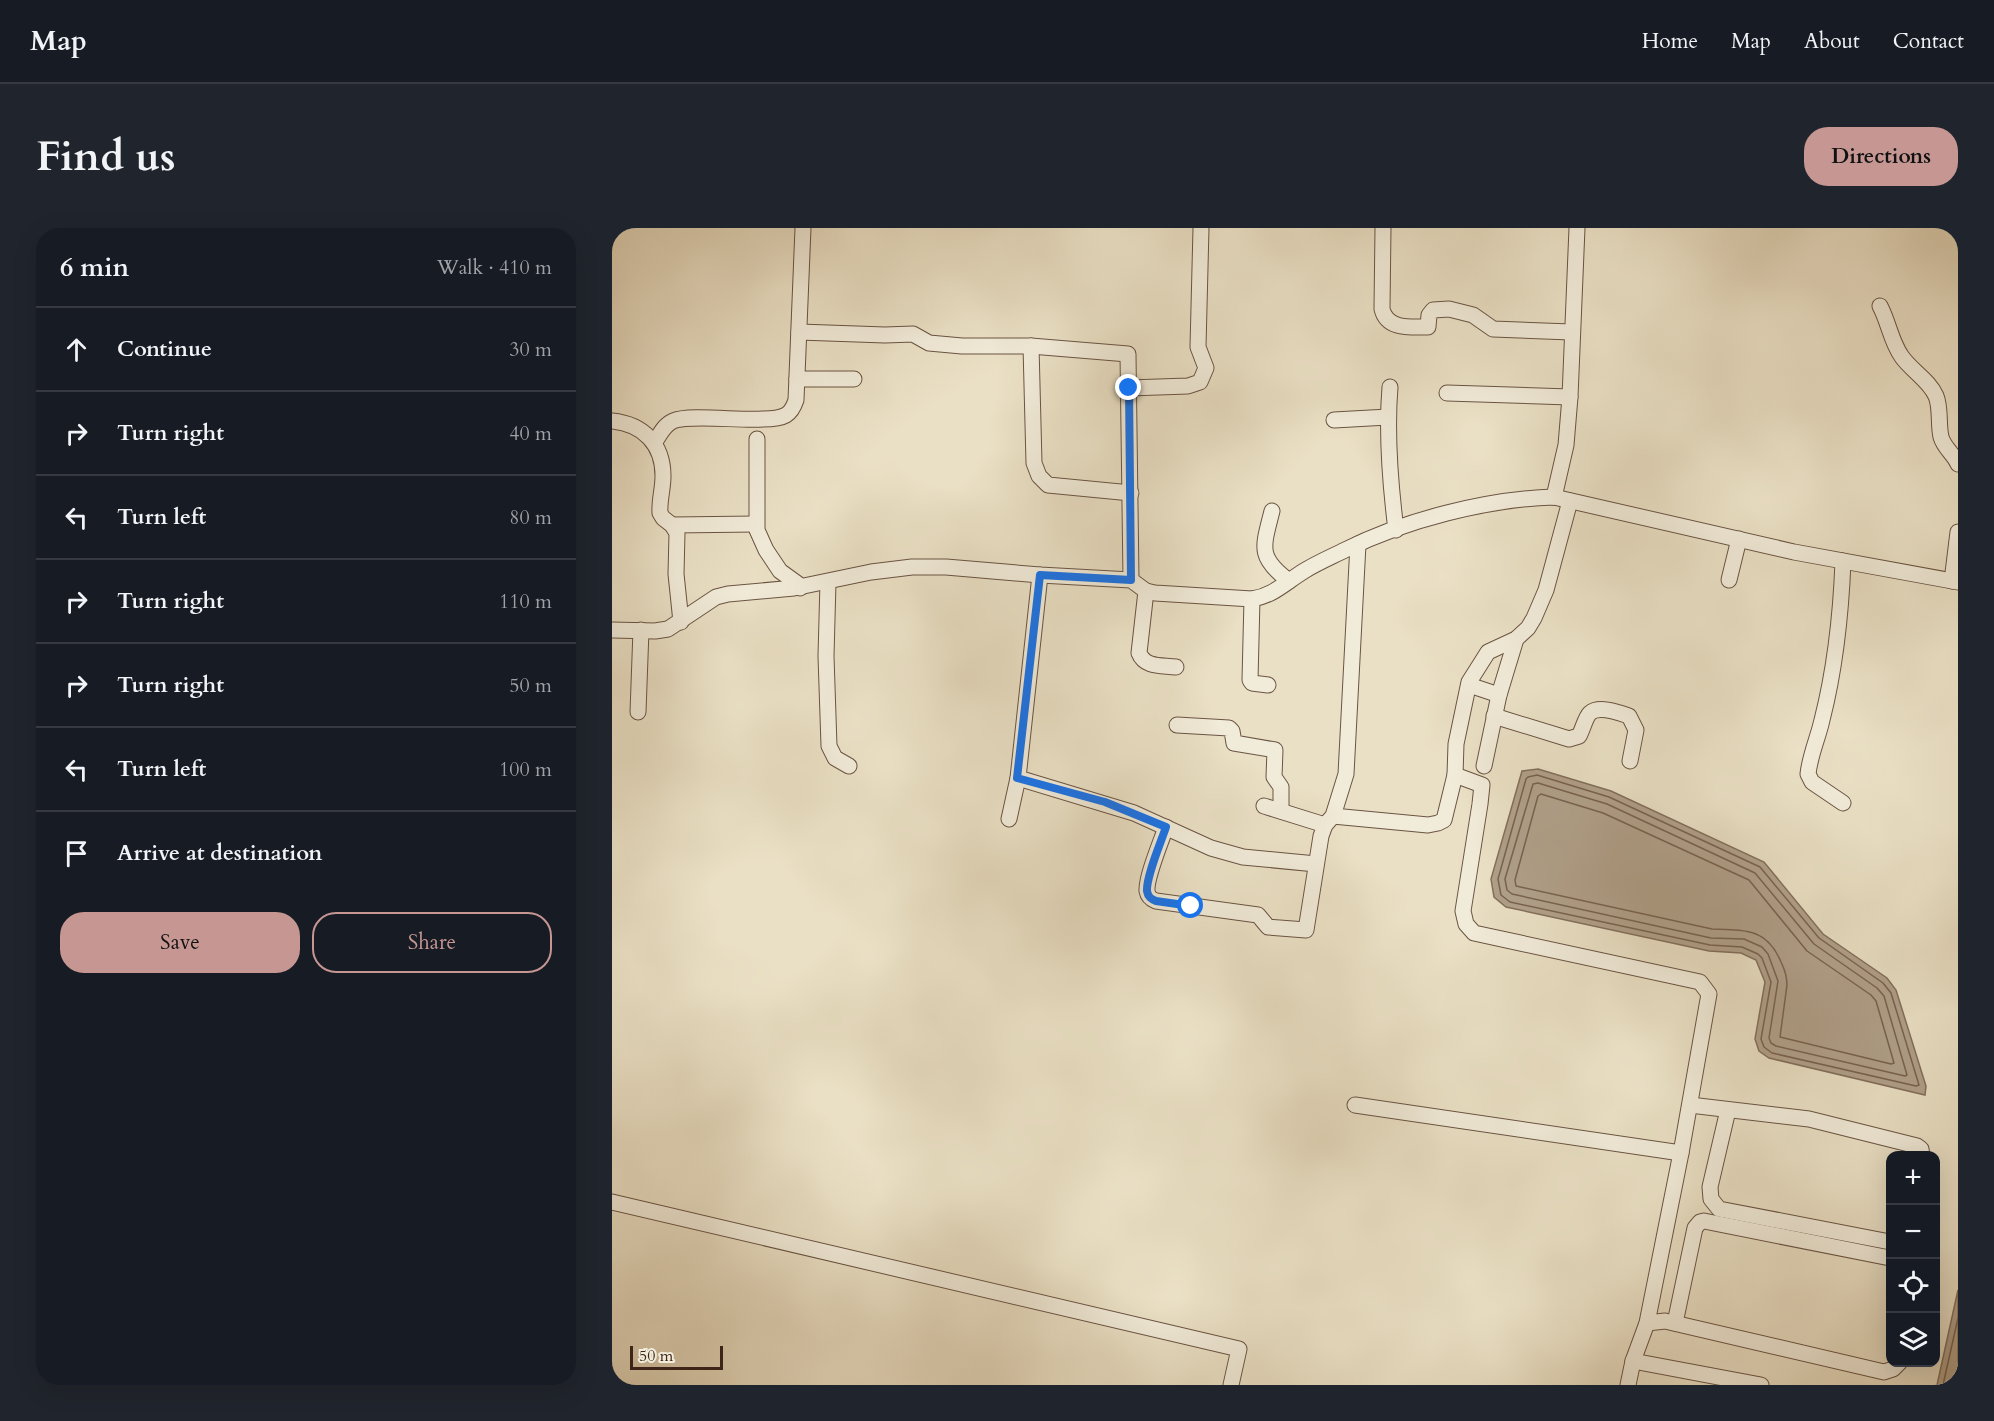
<!DOCTYPE html>
<meta charset="utf-8">
<style>
:root{--surface:#171b24;--page:#20242c;--text:#f1f3f6;--muted:#9ea1a6;--line:#363941;--accent:#c59692}
body{margin:0;font-family:Cardo,serif;background:var(--page);color:var(--text)}
.controls{position:absolute;right:18px;bottom:18px;display:grid;overflow:hidden;border-radius:12px;box-shadow:0 6px 24px #0002}
.controls button{width:54px;height:54px;display:grid;place-items:center;padding:0;border:0;border-bottom:2px solid var(--line);background:var(--surface);color:var(--text);font:30px sans-serif}
.scale{position:absolute;left:18px;bottom:15px;width:93px;box-sizing:border-box;padding-left:6px;border:3px solid #3f2518;border-top:0;font-size:16px;line-height:21px;white-space:nowrap;color:#3f2518;-webkit-text-stroke:4px #f1ebd9;paint-order:stroke}
.stop{position:absolute;width:18px;height:18px;margin:-14px;border:4px solid #1a73e8;border-radius:50%;background:#fff}
.stop.end{background:#1a73e8;border-color:#fff;box-shadow:0 2px 6px #0008}
.list{margin:0;padding:0;list-style:none}
h2{display:flex;justify-content:space-between;align-items:center;height:78px;margin:0;padding:0 24px;font-size:26px}
h2 small{font-size:20px;font-weight:400;color:var(--muted)}
.list li{display:grid;grid-template-columns:39px 1fr auto;gap:18px;align-items:center;box-sizing:border-box;height:84px;padding:0 24px;border-top:2px solid var(--line)}
.list b{display:block;font-size:22px;white-space:nowrap}
.list em{font-size:20px;font-style:normal;color:var(--muted)}
.actions{display:flex;gap:12px;padding:18px 24px}
.actions a{flex:1;padding:14px 0;border:2px solid var(--accent);border-radius:24px;text-align:center;font-size:21px;color:var(--accent)}
.actions .main{background:var(--accent);color:#111}
.icon{flex:none;width:33px;height:33px;fill:none;stroke:currentColor;stroke-width:2;stroke-linecap:round;stroke-linejoin:round}
.map{position:relative;flex:none;width:1346px;height:1157px;overflow:hidden;border-radius:24px}
header{display:flex;align-items:center;gap:36px;box-sizing:border-box;height:84px;padding:0 30px;background:var(--surface);border-bottom:2px solid var(--line)}
header strong{font-size:28px}
nav{display:flex;gap:33px;margin-inline-start:auto;font-size:21px}
.intro{display:flex;align-items:center;justify-content:space-between;box-sizing:border-box;height:144px;padding:0 36px}
h1{margin:0;font-size:42px}
.button{padding:15px 27px;border-radius:24px;background:var(--accent);color:#111;font-size:21px;font-weight:700}
main{display:flex;gap:36px;padding:0 36px}
aside{flex:1;background:var(--surface);border-radius:24px;box-shadow:0 6px 24px #0002}
.map>svg:first-child{display:block}
</style>
<header>
<strong>Map</strong>
<nav><a>Home</a><a>Map</a><a>About</a><a>Contact</a></nav>
</header>
<div class="intro"><h1>Find us</h1><a class="button">Directions</a></div>
<main>
<aside>
<h2>6 min<small>Walk · 410 m</small></h2>
<ul class="list">
<li><svg class="icon" aria-label="ahead" viewBox="0 0 24 24"><path d="M12 20V5M6 11l6-6 6 6"/></svg><div><b>Continue</b></div><em>30 m</em></li>
<li><svg class="icon" aria-label="right" viewBox="0 0 24 24"><path d="M7 20v-9h11M14 6l5 5-5 5"/></svg><div><b>Turn right</b></div><em>40 m</em></li>
<li><svg class="icon" aria-label="left" viewBox="0 0 24 24"><path d="M17 20v-9H6M10 6l-5 5 5 5"/></svg><div><b>Turn left</b></div><em>80 m</em></li>
<li><svg class="icon" aria-label="right" viewBox="0 0 24 24"><path d="M7 20v-9h11M14 6l5 5-5 5"/></svg><div><b>Turn right</b></div><em>110 m</em></li>
<li><svg class="icon" aria-label="right" viewBox="0 0 24 24"><path d="M7 20v-9h11M14 6l5 5-5 5"/></svg><div><b>Turn right</b></div><em>50 m</em></li>
<li><svg class="icon" aria-label="left" viewBox="0 0 24 24"><path d="M17 20v-9H6M10 6l-5 5 5 5"/></svg><div><b>Turn left</b></div><em>100 m</em></li>
<li><svg class="icon" aria-label="arrive" viewBox="0 0 24 24"><path d="M6 21V4h12l-3 4 3 4H6"/></svg><div><b>Arrive at destination</b></div></li>
</ul>
<div class="actions"><a class="main">Save</a><a>Share</a></div>
</aside>
<div class="map">
<svg width="1346" height="1157" viewBox="0 0 1346 1157">
<rect width="100%" height="100%" fill="#eae0c5"/>
<filter id="stains"><feTurbulence type="fractalNoise" baseFrequency=".00333" numOctaves="4"/><feColorMatrix values="0 0 0 0 .2 0 0 0 0 .09 0 0 0 0 .02 0 0 0 .5 -.17"/></filter>
<radialGradient id="worn" r=".72"><stop offset=".6" stop-color="#630" stop-opacity="0"/><stop offset="1" stop-color="#630" stop-opacity=".3"/></radialGradient>
<!-- water -->
<g fill="#b0a08a" stroke="#836f5c" stroke-width="1.5">
<polygon points="926,541 999,563 1152,634 1211,706 1275,750 1284,762 1314,858 1313,867 1157,830 1147,823 1143,811 1153,754 1144,732 1129,725 1097,723 894,679 882,669 879,651 910,543"/>
<polygon points="1346,1062 1346,1157 1325,1157"/>
</g>
<g fill="none" stroke-linecap="round" stroke-linejoin="round">
<!-- shore -->
<g stroke="#786251" stroke-width="1.5">
<polygon points="925,547 997,569 1148,639 1207,710 1271,755 1279,765 1307,857 1304,858 1160,825 1152,819 1149,811 1159,754 1150,730 1146,726 1130,719 1098,717 898,674 889,667 886,651 914,551 916,549"/>
<polygon points="921,556 926,555 995,576 1143,645 1202,716 1265,760 1272,768 1295,847 1293,848 1164,818 1159,815 1157,810 1166,753 1156,726 1150,719 1132,711 1099,710 900,666 895,662 893,651"/>
<path d="M929,566L991,585L1137,652L1195,723L1259,767L1264,773L1282,835L1279,836L1168,809L1175,757C1175,749 1173,742 1169,734C1155,700 1133,702 1100,701L904,658L903,652L926,568Z"/>
<polyline points="1331,1157 1346,1090"/>
</g>
<defs>
<g id="minor">
<path d="M771,0L770,81C775,102 798,99 816,99L817,87L821,82L837,81L861,87L881,101L959,104"/>
<path d="M1268,78C1277,95 1279,114 1290,129C1300,143 1317,152 1324,168C1329,180 1326,196 1329,209C1332,220 1342,226 1346,236"/>
<polyline points="187,104 273,107 301,106 317,115 350,118 419,118 516,126 519,352"/>
<polyline points="419,118 422,235 427,248 436,257 519,265"/>
<polyline points="185,151 242,151"/>
<path d="M778,159C774,207 778,254 784,302"/>
<polyline points="517,160 576,158 588,154 594,140 586,119 589,0"/>
<polyline points="835,165 958,169"/>
<polyline points="722,192 776,189"/>
<path d="M0,193C31,196 51,216 51,248C51,261 47,273 48,285L51,290L60,297L65,305L64,346L69,394"/>
<polyline points="145,211 145,302 154,322 168,343 186,356 188,360"/>
<path d="M43,214C48,206 52,197 61,193C77,186 129,193 151,191C158,191 167,191 174,187C179,184 182,178 184,172L191,0"/>
<polyline points="942,269 954,217 958,169 965,0"/>
<path d="M660,283C651,319 645,329 677,353"/>
<polyline points="60,297 144,296"/>
<path d="M1231,333C1229,386 1223,441 1210,492C1206,510 1198,527 1196,546L1200,554L1231,575"/>
<polyline points="428,347 406,550 522,585 599,620 631,629 704,636"/>
<polyline points="1117,352 1127,311"/>
<polyline points="1340,353 1346,304"/>
<polyline points="216,354 214,428 217,518 223,530 237,538"/>
<path d="M534,363L527,425C533,440 550,437 564,439"/>
<polyline points="640,371 638,452 640,455 656,457"/>
<path d="M0,402L43,403L56,401L104,369L116,366L182,360L259,344L300,339H334L428,347L519,352L534,363L543,365L640,371C661,368 674,354 692,343C705,335 719,329 733,322C793,292 875,271 942,269L1182,324L1346,354"/>
<polyline points="857,457 887,467"/>
<polyline points="26,484 29,402"/>
<path d="M882,488L957,511L967,508C971,501 973,490 978,485C987,477 1008,485 1017,488L1024,502L1018,533"/>
<polyline points="565,497 617,500 620,503 622,515 663,522 662,549 669,559 669,583"/>
<polyline points="872,538 887,467 904,411"/>
<polyline points="843,547 870,557 868,576 851,683 854,696 862,705 1088,754 1097,766 1069,925 1035,1095 1021,1133 1016,1157"/>
<polyline points="652,578 713,597"/>
<polyline points="721,588 816,597 826,595 832,592 843,547 844,516 857,454 876,424 904,411 916,400 922,390 934,362 958,273"/>
<polyline points="397,591 406,550"/>
<path d="M554,599C549,614 534,649 535,663C536,669 539,671 544,673L646,687L656,699L694,702L709,608L713,597L721,588L734,546L746,316"/>
<polyline points="743,877 1069,925"/>
<polyline points="1078,877 1197,891 1305,918 1309,921 1310,928"/>
<polyline points="1116,882 1098,959 1099,971 1107,981 1278,1014"/>
<polyline points="0,974 627,1121 619,1157"/>
<polyline points="1035,1095 1053,1093 1272,1144 1281,1141 1288,1134"/>
<polyline points="1063,1095 1083,1000 1088,994 1092,993 1278,1030"/>
<polyline points="1021,1133 1149,1157"/>
</g>
</defs>
<!-- minor casing -->
<use href="#minor" stroke="#6a5443" stroke-width="17"/>
<!-- minor -->
<use href="#minor" stroke="#f1ebd9" stroke-width="15"/>
</g>
<g fill="none" stroke-linecap="round" stroke-linejoin="round">
<!-- route -->
<path stroke="#1a73e8" stroke-width="8" d="M517,160L519,352L428,347L405,550L493,574L554,599C549,614 534,649 535,663C536,669 539,671 544,673L579,678"/>
</g>
<rect width="100%" height="100%" filter="url(#stains)"/>
<rect width="100%" height="100%" fill="url(#worn)"/>
</svg>
<div class="controls">
<button>+</button>
<button>−</button>
<button><svg class="icon" aria-label="locate" viewBox="0 0 24 24"><circle cx="12" cy="12" r="6"/><path d="M12 2v4M12 18v4M2 12h4M18 12h4"/></svg></button>
<button><svg class="icon" aria-label="layers" viewBox="0 0 24 24"><path d="M12 4l9 5-9 5-9-5zM3 14l9 5 9-5"/></svg></button>
</div>
<div class="scale">50 m</div>
<div class="stop" style="left:579px;top:678px"></div>
<div class="stop end" style="left:517px;top:160px"></div>
</div>
</main>
